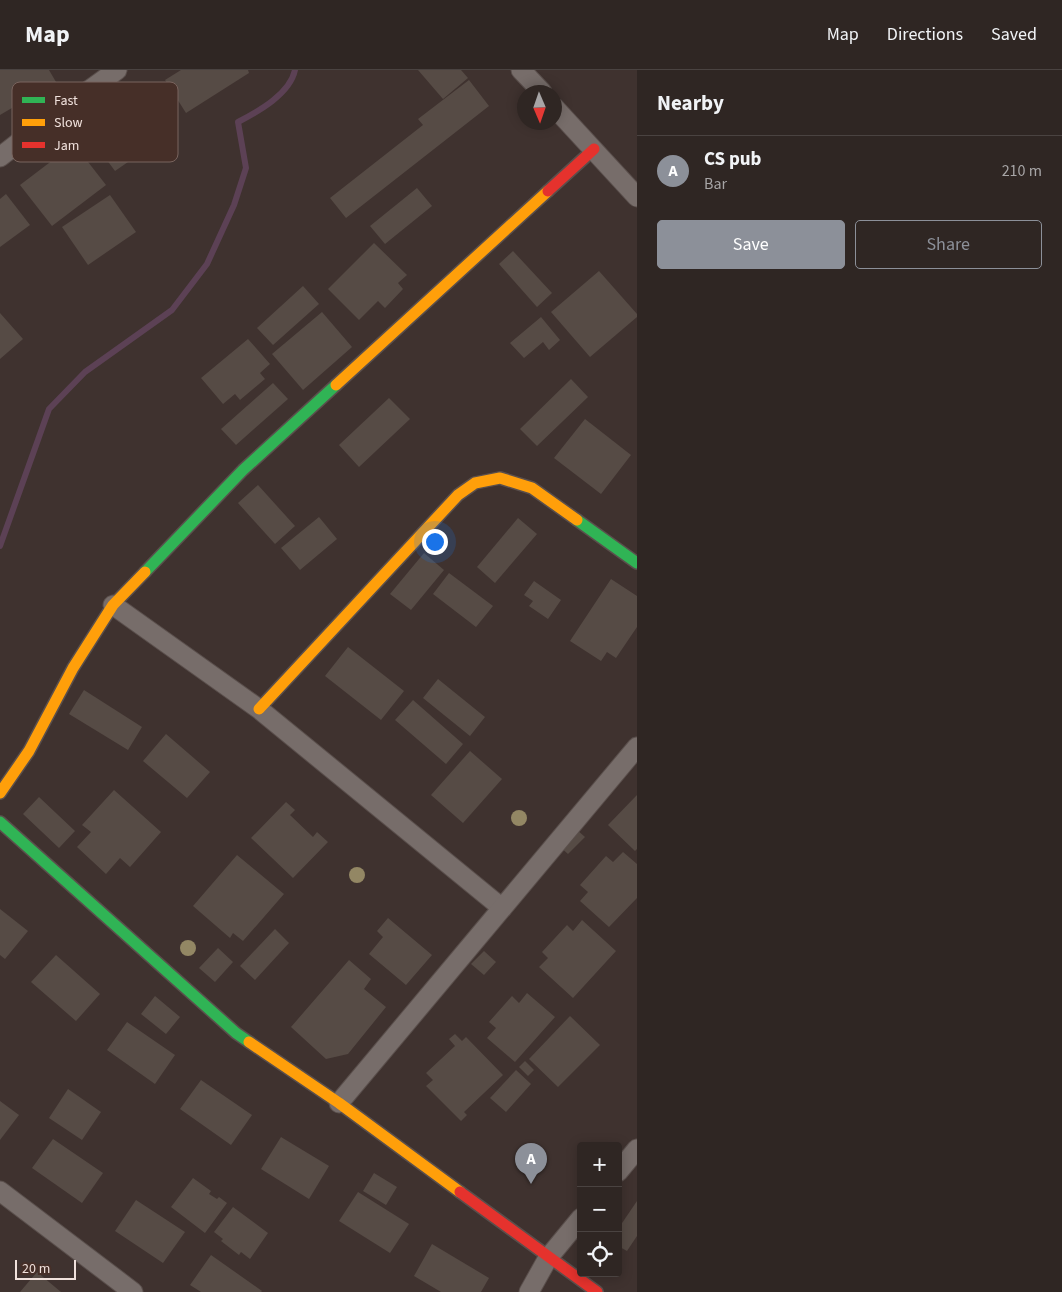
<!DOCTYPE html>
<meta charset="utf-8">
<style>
:root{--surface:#2f2623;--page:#372e2b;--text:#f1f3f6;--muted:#a7a5a6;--line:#4a4341;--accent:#8c9099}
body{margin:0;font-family:"Source Sans 3",sans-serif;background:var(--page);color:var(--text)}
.controls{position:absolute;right:15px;bottom:15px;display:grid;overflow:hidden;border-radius:5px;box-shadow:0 2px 12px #0003}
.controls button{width:45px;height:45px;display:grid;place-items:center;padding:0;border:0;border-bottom:1px solid var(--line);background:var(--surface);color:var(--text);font:25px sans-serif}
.compass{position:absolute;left:517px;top:15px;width:45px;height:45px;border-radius:50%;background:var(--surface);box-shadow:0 2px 12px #0003;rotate:178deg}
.scale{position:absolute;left:15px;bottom:12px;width:61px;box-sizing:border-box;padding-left:5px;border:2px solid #f0e1dc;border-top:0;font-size:14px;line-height:18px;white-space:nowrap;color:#f0e1dc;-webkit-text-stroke:4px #462f28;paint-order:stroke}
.you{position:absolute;left:434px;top:471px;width:18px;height:18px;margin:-12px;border:4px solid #fff;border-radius:50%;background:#1a73e8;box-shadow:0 0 0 8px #1a73e833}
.badge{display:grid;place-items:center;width:32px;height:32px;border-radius:50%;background:var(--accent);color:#fff;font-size:16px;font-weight:700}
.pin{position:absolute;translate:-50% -41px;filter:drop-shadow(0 1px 2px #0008)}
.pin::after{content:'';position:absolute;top:26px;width:18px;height:15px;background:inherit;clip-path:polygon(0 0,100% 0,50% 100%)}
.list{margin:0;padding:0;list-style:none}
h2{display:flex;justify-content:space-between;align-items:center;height:65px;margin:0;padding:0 20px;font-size:21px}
h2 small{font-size:16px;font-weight:400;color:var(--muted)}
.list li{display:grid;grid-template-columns:32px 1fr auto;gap:15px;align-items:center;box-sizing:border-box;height:70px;padding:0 20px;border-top:1px solid var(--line)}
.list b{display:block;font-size:19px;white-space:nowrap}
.list p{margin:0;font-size:16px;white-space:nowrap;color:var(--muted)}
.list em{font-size:16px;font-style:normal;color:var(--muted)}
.actions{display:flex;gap:10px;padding:15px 20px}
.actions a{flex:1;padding:11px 0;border:1px solid var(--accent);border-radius:5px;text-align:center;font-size:18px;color:var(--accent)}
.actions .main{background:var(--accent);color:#fff}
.icon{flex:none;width:28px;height:28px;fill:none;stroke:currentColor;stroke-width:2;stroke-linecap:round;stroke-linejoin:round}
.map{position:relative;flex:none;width:637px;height:1222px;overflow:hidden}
header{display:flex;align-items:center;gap:30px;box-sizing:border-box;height:70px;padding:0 25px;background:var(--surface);border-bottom:1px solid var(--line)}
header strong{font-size:24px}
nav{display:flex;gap:28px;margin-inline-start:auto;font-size:18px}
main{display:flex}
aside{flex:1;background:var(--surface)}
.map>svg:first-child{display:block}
</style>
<header>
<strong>Map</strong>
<nav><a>Map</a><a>Directions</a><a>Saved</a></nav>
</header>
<main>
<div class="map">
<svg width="637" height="1222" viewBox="0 0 637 1222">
<rect width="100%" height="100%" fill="#3f322f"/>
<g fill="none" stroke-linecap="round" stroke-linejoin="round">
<!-- stream -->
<path stroke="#5c4155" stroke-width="6" d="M0,476L49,339L85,302L172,240L207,194L234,135L246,98L238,52C259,41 290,24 295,0"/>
</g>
<!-- building -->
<g fill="#564b45">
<polygon points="0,0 49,0 56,12 0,45"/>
<polygon points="181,0 248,0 249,3 186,43 165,10"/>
<polygon points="418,0 461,0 468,8 443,29"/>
<polygon points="469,10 489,36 346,148 330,128 423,55 418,49"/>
<polygon points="156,38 173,61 115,101 95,74 121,55 125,60"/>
<polygon points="74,74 106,115 52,156 20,115"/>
<polygon points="417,118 432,136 385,174 370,156"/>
<polygon points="6,124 30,155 0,177 0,129"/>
<polygon points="110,125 136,162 88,195 62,157"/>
<polygon points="374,173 407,205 398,213 403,219 385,238 378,231 359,250 328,219"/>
<polygon points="513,181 552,223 537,237 499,194"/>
<polygon points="599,201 637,244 637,247 590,287 551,242"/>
<polygon points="303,216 319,234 273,275 257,258"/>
<polygon points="322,242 352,277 303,320 272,284"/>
<polygon points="0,243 23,269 0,289"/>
<polygon points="541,247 560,270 549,280 543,272 524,288 510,273"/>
<polygon points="248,269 270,294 260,303 265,309 240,330 235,324 223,334 201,308"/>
<polygon points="571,309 588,327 537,376 520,359"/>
<polygon points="273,313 288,329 236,375 221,359"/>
<polygon points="389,328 410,349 359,397 339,375"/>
<polygon points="585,349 631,385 601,424 554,388"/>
<polygon points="258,415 295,456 275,474 238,433"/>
<polygon points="319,447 337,469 300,500 281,478"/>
<polygon points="518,448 537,464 495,513 477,497"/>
<polygon points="424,483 444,500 411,540 390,524"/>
<polygon points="449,503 493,536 476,557 433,524"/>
<polygon points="611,509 637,526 637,557 616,588 607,582 601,591 570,571"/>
<polygon points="534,511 561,530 548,549 529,536 533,531 524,525"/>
<polygon points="348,577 404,621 381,650 325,606"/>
<polygon points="438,609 485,647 470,666 423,628"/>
<polygon points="84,620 142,657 128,680 69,644"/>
<polygon points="413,630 463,674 446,694 395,650"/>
<polygon points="166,664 210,702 187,728 143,691"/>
<polygon points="470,681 502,709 463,753 431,725"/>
<polygon points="114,720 161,762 130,797 120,788 106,804 77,777 91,762 82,755"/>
<polygon points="637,725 637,779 635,781 608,755"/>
<polygon points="39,727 75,761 59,778 23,744"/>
<polygon points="286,732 295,740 290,745 313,767 317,762 328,772 293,808 251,768"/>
<polygon points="576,759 585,767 568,784 559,776"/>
<polygon points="623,782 637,794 637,828 609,857 580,831 588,822 580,815 606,786 613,792"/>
<polygon points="237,785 284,824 243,871 233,863 230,868 193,836"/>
<polygon points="0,839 28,861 5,889 0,885"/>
<polygon points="388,848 432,885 406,915 369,884 383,867 377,861"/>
<polygon points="582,850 616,881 573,928 539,897 548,888 542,882 567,855 573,861"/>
<polygon points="275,859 289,873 255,910 240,896"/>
<polygon points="218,878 233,892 215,912 199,898"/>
<polygon points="484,881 496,892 484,905 471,894"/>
<polygon points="56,885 100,924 76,951 31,912"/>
<polygon points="349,890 371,909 364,919 386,937 348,984 326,989 291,957"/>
<polygon points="527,923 555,947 515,992 487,968 496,958 489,952 512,926 519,933"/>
<polygon points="155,926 180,947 166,964 141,944"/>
<polygon points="570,946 600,975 558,1017 529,989"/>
<polygon points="127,952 175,985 155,1014 107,980"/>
<polygon points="455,964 462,971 466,967 503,1005 464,1042 467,1045 461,1051 426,1016 433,1010 426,1003 455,976 449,969"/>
<polygon points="525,991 534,1000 528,1006 519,997"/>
<polygon points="516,1000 531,1014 506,1042 490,1028"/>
<polygon points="201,1010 252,1045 231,1075 180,1039"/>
<polygon points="68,1019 101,1042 82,1070 49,1048"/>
<polygon points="0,1031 19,1045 0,1070"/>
<polygon points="281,1067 329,1096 309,1129 261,1099"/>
<polygon points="53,1069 103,1103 82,1133 32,1098"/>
<polygon points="374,1103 397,1117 386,1135 363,1121"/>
<polygon points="193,1108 211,1121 209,1124 217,1129 219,1127 227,1133 205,1163 171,1137"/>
<polygon points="358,1122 409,1154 390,1183 339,1151"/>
<polygon points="136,1130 185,1162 163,1193 115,1161"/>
<polygon points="637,1131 637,1166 627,1181 618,1176 618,1159"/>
<polygon points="233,1137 268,1163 250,1189 241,1182 239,1185 221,1171 223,1169 214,1162"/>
<polygon points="432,1174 489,1208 481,1222 441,1222 414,1206"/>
<polygon points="211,1185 262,1221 261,1222 201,1222 190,1215"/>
<polygon points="37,1202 61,1222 20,1222"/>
</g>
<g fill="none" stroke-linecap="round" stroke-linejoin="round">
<defs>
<g id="street">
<polyline points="521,0 542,22"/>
<polyline points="554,37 637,127"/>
<polyline points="0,87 41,55 117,0"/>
<polyline points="113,535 259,639 502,838"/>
<polyline points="339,1033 637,677"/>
<polyline points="618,1102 637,1079"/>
<polyline points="0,1121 133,1222"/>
<polyline points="529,1222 548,1188 581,1148"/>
</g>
<g id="fast">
<polyline points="577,450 637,493"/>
<polyline points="145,502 243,400 336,315"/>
<polyline points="0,752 236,963 249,972"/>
</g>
<g id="slow">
<polyline points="336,315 548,121"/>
<polyline points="259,639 458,425 475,413 500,408 532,418 577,450"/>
<polyline points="0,723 29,681 73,598 113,535 145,502"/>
<polyline points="249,972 339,1033 460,1122"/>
</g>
<g id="jam">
<polyline points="548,121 594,79"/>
<polyline points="460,1122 597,1222"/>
</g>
</defs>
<!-- street casing -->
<use href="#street" stroke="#5a4f4c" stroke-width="21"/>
<!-- fast casing -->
<use href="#fast" stroke="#5a4f4c" stroke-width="14"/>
<!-- slow casing -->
<use href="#slow" stroke="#5a4f4c" stroke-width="14"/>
<!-- jam casing -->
<use href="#jam" stroke="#5a4f4c" stroke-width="14"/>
<!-- street -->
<use href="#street" stroke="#776d6a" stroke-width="19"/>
<!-- fast -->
<use href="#fast" stroke="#30b455" stroke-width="11"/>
<!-- slow -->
<use href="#slow" stroke="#ff9f0a" stroke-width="11"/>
<!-- jam -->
<use href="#jam" stroke="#e5322d" stroke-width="11"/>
</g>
<!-- trees -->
<g fill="#938764">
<circle cx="519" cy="748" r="8"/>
<circle cx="357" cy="805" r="8"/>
<circle cx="188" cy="878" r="8"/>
</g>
<!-- legend -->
<rect x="12" y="12" width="166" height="80" rx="8" fill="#462f28" stroke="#79645e" stroke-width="1"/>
<rect x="22" y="27" width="23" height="6" fill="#30b455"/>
<rect x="22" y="49" width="23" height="7" fill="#ff9f0a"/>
<rect x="22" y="72" width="23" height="6" fill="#e5322d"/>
<g font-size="14" fill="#f0e1dc">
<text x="54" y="35">Fast</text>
<text x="54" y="57">Slow</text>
<text x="54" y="80">Jam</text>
</g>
</svg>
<div class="controls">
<button>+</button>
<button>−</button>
<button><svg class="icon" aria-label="locate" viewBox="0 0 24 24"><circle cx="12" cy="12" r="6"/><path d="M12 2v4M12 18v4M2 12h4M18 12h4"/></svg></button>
</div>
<svg class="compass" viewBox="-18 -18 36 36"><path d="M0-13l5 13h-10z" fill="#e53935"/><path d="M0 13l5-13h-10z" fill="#a7a5a6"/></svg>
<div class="scale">20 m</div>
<div class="you"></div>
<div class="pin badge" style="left:531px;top:1114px">A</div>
</div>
<aside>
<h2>Nearby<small></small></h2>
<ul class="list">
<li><span class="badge">A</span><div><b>CS pub</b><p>Bar</p></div><em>210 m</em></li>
</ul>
<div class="actions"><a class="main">Save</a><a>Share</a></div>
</aside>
</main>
